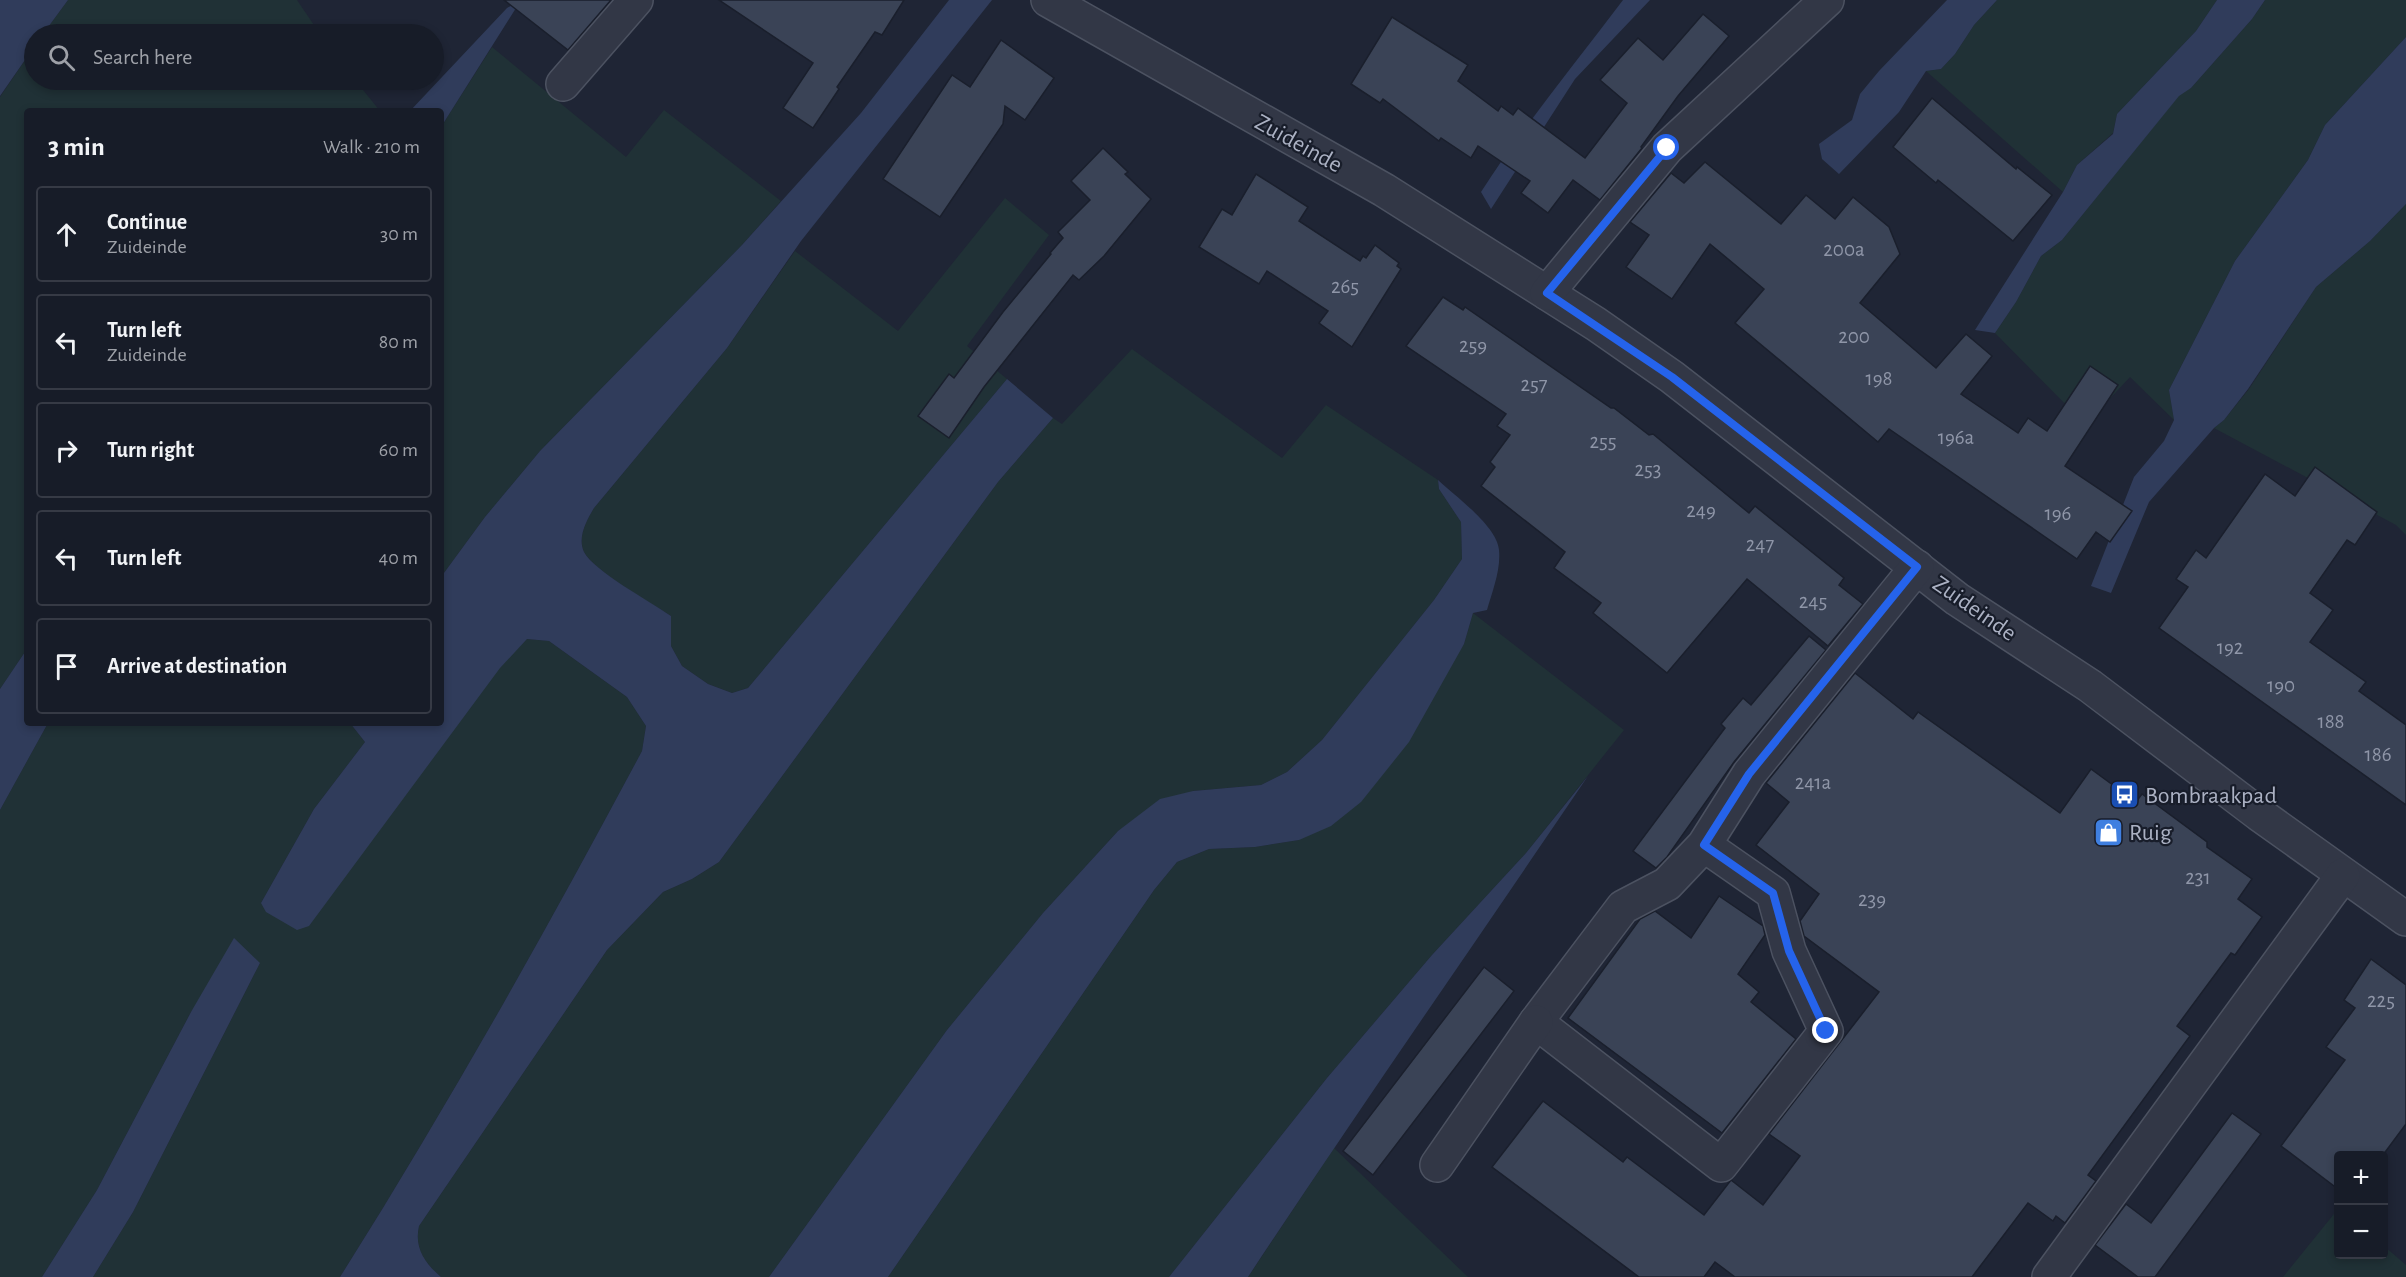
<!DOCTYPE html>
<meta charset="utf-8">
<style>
:root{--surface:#171c28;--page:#242934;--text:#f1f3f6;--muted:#9ea1a8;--line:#363a45}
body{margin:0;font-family:"Alegreya Sans",sans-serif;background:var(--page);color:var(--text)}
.controls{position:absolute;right:18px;bottom:18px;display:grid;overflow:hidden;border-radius:6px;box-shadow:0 3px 9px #0003}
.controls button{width:54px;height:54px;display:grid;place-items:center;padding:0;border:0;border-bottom:2px solid var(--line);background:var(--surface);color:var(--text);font:30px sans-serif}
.stop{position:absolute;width:18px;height:18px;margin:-14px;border:4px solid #2563eb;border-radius:50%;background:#fff}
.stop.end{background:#2563eb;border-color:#fff;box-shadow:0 2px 6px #0008}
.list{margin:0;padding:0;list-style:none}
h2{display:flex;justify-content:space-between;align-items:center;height:78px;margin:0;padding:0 24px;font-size:26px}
h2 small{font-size:20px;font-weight:400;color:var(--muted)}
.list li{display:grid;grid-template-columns:39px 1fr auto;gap:18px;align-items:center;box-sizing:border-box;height:96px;margin:0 12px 12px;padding:0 12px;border:2px solid var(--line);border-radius:6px}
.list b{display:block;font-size:22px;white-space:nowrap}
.list p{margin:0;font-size:20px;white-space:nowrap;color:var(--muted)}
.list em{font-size:20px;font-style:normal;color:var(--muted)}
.icon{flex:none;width:33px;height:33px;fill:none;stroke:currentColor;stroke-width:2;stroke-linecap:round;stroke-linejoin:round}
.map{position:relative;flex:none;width:2406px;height:1277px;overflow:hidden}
.search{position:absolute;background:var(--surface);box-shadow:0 3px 9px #0003;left:24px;top:24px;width:420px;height:66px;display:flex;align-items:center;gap:15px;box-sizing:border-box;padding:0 21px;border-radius:33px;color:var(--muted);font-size:22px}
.panel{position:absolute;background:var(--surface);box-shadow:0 3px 9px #0003;left:24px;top:108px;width:420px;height:618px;border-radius:6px}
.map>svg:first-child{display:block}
</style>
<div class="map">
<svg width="2406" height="1277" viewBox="0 0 2406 1277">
<rect width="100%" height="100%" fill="#1f2535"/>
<!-- green -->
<g fill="#203136">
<polygon points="68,0 297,0 320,34 43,34"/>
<polygon points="1997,0 2217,0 2196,31 2117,114 2113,133 2077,165 2063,192 1926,71 1941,69 1955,54 1974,25"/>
<polygon points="2265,0 2406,0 2406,37 2325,125 2308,160 2235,261 2169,390 2174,420 2130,377 2088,422 2081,420 1995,333 2016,302 2041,256 2062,240 2179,95 2191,88 2252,19"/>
<polygon points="34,47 34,80 355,80 380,111 27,111 27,649 0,689 0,97"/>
<polygon points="492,47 626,157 664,110 781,201 742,245 540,451 485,517 441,577 441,127"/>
<path d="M1005,198L1049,235L967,346L1007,379L748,688L732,693L708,684L682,666L671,646V616C651,603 594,571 584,552C577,537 587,520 594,508L727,348L795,251L898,331Z"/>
<polygon points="2406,204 2406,535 2396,525 2214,428 2224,420 2249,389 2316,287 2370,241"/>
<path d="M1132,349L1282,458L1326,405L1438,480L1439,489L1461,522L1462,559L1434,600L1322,740L1287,772L1261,785L1193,791L1118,831L1043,913L947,1030L769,1277H441C425,1263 414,1248 419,1226L607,950L663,892L692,879L719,862L998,482L1053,418L1062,424Z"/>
<polygon points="1473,613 1624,730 1526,853 1432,955 1327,1078 1169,1277 888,1277 1154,890 1177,862 1209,849 1255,847 1299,840 1464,644"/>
<path d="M527,639L549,641L627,697L646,726L642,751C547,929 448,1106 340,1277H93L133,1212L260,963L191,1012L97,1190L42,1277H0V810L48,723L351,724L365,742L314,809L261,903Z"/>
<polygon points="1334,1148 1468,1277 1248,1277"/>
<polygon points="2338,1209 2338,1254 2384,1254 2384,1246 2406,1265 2406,1277 2283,1277"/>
</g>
<!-- water -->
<g fill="#303c5b">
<polygon points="0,0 68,0 43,34 34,34 34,47 0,96"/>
<polygon points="521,0 441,127 441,111 410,111 507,8"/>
<path d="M949,0H992L801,241L727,348L594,508C587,520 577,537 584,552C594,571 651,602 671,616V646L682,666L708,684L732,693L748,688L1007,379L1053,418L998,482L719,862L692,879L663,892L607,950L419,1226C414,1248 425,1263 441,1277H340C448,1106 547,929 642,751L646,726L627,697L549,641L527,639L500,668L309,926L297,930L266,912L261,903L314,809L365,742L350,723H441V577L485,517L540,451L742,245L861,113Z"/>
<path d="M1623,0H1650L1575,79L1491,209L1481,192C1524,125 1575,64 1623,0Z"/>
<polygon points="1947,0 1997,0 1974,25 1955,54 1941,69 1926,71 1899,112 1839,174 1822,159 1819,144 1852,120 1860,94 1879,71"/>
<polygon points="2217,0 2265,0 2252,19 2191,88 2179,96 2062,240 2041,256 2016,302 1995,333 1975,330 2063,192 2077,165 2113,134 2117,114 2196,31"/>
<polygon points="2406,37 2406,204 2370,241 2316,287 2248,389 2224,420 2214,428 2149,502 2111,593 2091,586 2134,477 2164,441 2174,420 2169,390 2235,261 2308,160 2325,125"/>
<path d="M1438,480C1455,496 1497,526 1499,550C1501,570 1492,592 1487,610L1473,613L1464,644L1409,742L1361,802L1331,826L1299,840L1255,847L1209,849L1177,862L1154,890L888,1277H769L947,1030L1043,913L1118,831L1160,799L1193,791L1261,785L1287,772L1322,740L1434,600L1462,559L1461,522L1439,489Z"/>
<polygon points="27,649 27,723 48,723 0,810 0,689"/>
<path d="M1588,776C1475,943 1359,1109 1248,1277H1169L1327,1078L1432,955L1526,853Z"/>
<polygon points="234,938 260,963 133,1212 93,1277 42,1277 97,1190 191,1012"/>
</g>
<!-- building -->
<g fill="#3a4356" stroke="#1a1f2c" stroke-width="1.5">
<polygon points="504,0 611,0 568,50"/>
<polygon points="719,0 904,0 882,35 875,32 837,87 839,89 813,128 783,108 813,63"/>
<polygon points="1703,14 1729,36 1678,96 1641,147 1642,148 1600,200 1573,180 1548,213 1521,193 1530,181 1478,146 1471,158 1441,138 1439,141 1383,99 1380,103 1351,84 1392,17 1468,65 1458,81 1498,111 1501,106 1513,115 1518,108 1585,158 1627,103 1600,80 1638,38 1663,60"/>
<polygon points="1001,40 1054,78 1025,120 1005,106 1003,124 940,217 883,179 952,75 970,87"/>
<polygon points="1932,98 2016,169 2017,167 2052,195 2013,241 1938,180 1936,183 1893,147"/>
<polygon points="1103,148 1128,172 1125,174 1151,199 1104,256 1079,280 1073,275 984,387 949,438 918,416 949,374 954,378 1003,312 1051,254 1050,253 1063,238 1058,232 1090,200 1071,181"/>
<polygon points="1705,162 1781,224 1806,195 1835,219 1853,197 1889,227 1900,254 1860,303 1936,368 1966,334 1992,356 1961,394 2018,433 2028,418 2047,431 2090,366 2118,385 2065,466 2132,511 2110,542 2096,532 2077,559 1889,429 1878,442 1735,323 1764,289 1710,244 1672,299 1626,267 1649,235 1630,222 1671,173 1684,183"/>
<polygon points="1256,174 1308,207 1299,221 1360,261 1363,256 1366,258 1375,245 1399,263 1397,266 1401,269 1352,347 1319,323 1328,311 1267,271 1259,284 1199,247 1222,209 1232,215"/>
<polygon points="1443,297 1463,310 1465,307 1611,408 1614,408 1649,435 1653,434 1749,513 1755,506 1844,578 1839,585 1863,604 1828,646 1747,579 1667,673 1593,613 1601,603 1554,568 1565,552 1481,486 1495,467 1490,462 1510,435 1497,426 1506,414 1406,346"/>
<polygon points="2315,467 2377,512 2355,545 2347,540 2310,593 2333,610 2310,642 2366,682 2359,691 2406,725 2406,805 2159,628 2188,587 2176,579 2196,550 2206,558 2265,474 2295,496"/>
<polygon points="1809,636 1826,650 1734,762 1667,857 1656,868 1633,851 1725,728 1721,724 1743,698 1751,705"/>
<polygon points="1855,673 1913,719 1918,712 2060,813 2091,769 2136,802 2142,794 2207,842 2207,847 2252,879 2238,899 2262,917 2235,955 2231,953 2177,1026 2190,1036 2088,1175 2096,1181 2065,1223 2056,1216 2053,1221 2028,1203 1972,1277 1735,1277 1715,1262 1704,1277 1639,1277 1492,1167 1543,1101 1623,1162 1627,1157 1704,1215 1731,1180 1763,1205 1800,1156 1769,1134 1879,992 1804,936 1800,921 1819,894 1756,845 1789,802 1766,783"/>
<polygon points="1719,896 1763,926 1765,935 1738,974 1759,992 1751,1002 1796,1039 1722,1133 1568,1018 1640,919 1655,911 1691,938"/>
<polygon points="2371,959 2406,985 2406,1124 2383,1155 2338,1155 2338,1189 2281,1146 2345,1060 2326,1047 2355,1008 2344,1000"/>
<polygon points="1484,967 1514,991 1373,1175 1343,1151"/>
<polygon points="2232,1113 2261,1134 2155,1277 2138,1277 2095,1245 2126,1204 2151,1223"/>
</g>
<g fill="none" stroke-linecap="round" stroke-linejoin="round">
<defs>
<g id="minor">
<polyline points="1048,0 1384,190 1596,324 1672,377 1957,599 2090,686 2259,814 2406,919"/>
<polyline points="563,84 636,0"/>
<polyline points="1547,293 1667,148 1827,0"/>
<polyline points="1704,845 1667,884 1623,907 1536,1022 1721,1165 1826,1031 1789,951 1773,893 1704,845 1749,774 1917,567"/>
<polyline points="1437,1165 1536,1022"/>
<polyline points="2049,1277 2343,875"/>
</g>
</defs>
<!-- minor casing -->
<use href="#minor" stroke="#4c5261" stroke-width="36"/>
<!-- minor -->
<use href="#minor" stroke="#323746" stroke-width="33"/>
</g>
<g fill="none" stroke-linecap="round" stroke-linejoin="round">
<!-- route -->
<polyline stroke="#2563eb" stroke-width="8" points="1667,148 1547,293 1672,377 1917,567 1749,774 1704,845 1773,893 1789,951 1826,1031"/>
</g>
<!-- icons -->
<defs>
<symbol id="bus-square" viewBox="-11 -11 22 22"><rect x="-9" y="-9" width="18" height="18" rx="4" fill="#1a4fb4" stroke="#181d2a"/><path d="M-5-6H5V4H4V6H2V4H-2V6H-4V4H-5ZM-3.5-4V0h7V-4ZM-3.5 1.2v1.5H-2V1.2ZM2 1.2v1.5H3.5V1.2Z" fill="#fff"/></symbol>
<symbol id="shop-square" viewBox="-11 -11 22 22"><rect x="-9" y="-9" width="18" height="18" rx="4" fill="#3f7fe0" stroke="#181d2a"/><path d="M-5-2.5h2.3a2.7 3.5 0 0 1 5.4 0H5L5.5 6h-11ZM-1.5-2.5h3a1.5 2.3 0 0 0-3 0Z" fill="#fff"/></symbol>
</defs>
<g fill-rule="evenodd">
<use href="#bus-square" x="2108" y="778" width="33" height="33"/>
<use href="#shop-square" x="2092" y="816" width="33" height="33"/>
</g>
<g text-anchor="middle" stroke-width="4.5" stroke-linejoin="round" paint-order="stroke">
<!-- number labels -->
<g font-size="21" fill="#8f96a8">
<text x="1844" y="256">200a</text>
<text x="1345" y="293">265</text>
<text x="1854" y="343">200</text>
<text x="1473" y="352">259</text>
<text x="1879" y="385">198</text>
<text x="1534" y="391">257</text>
<text x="1956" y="444">196a</text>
<text x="1603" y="448">255</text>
<text x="1648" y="476">253</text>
<text x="1701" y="517">249</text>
<text x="2058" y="520">196</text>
<text x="1760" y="551">247</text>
<text x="1813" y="608">245</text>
<text x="2230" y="654">192</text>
<text x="2281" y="692">190</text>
<text x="2331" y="728">188</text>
<text x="2378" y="761">186</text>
<text x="1813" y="789">241a</text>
<text x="2198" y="884">231</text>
<text x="1872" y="906">239</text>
<text x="2381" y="1007">225</text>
</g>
<!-- street labels -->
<g font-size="24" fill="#abb1c3" stroke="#181d2a">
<text transform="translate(1299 143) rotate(29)" y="8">Zuideinde</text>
<text transform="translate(1975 608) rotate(35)" y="8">Zuideinde</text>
</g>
<!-- poi labels -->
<g font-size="24" fill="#abb1c3" stroke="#181d2a" text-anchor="start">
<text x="2145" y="803">Bombraakpad</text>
<text x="2129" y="840">Ruig</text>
</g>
</g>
</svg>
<div class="controls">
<button>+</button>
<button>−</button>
</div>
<div class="stop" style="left:1667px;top:148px"></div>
<div class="stop end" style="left:1826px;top:1031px"></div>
<div class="search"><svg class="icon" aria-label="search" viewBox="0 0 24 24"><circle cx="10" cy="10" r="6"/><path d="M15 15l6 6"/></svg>Search here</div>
<section class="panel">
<h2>3 min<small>Walk · 210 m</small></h2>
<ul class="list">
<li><svg class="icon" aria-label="ahead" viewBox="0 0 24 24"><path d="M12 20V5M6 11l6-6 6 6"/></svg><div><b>Continue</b><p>Zuideinde</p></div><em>30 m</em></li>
<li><svg class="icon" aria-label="left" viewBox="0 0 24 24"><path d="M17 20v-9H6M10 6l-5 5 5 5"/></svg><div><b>Turn left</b><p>Zuideinde</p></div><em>80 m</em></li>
<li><svg class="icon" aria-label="right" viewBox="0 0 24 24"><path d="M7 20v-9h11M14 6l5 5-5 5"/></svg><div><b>Turn right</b></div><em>60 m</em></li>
<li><svg class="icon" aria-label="left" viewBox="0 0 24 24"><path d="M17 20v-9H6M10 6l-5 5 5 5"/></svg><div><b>Turn left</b></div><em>40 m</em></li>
<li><svg class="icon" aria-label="arrive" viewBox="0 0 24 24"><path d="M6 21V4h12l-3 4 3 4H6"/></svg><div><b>Arrive at destination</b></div></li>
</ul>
</section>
</div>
